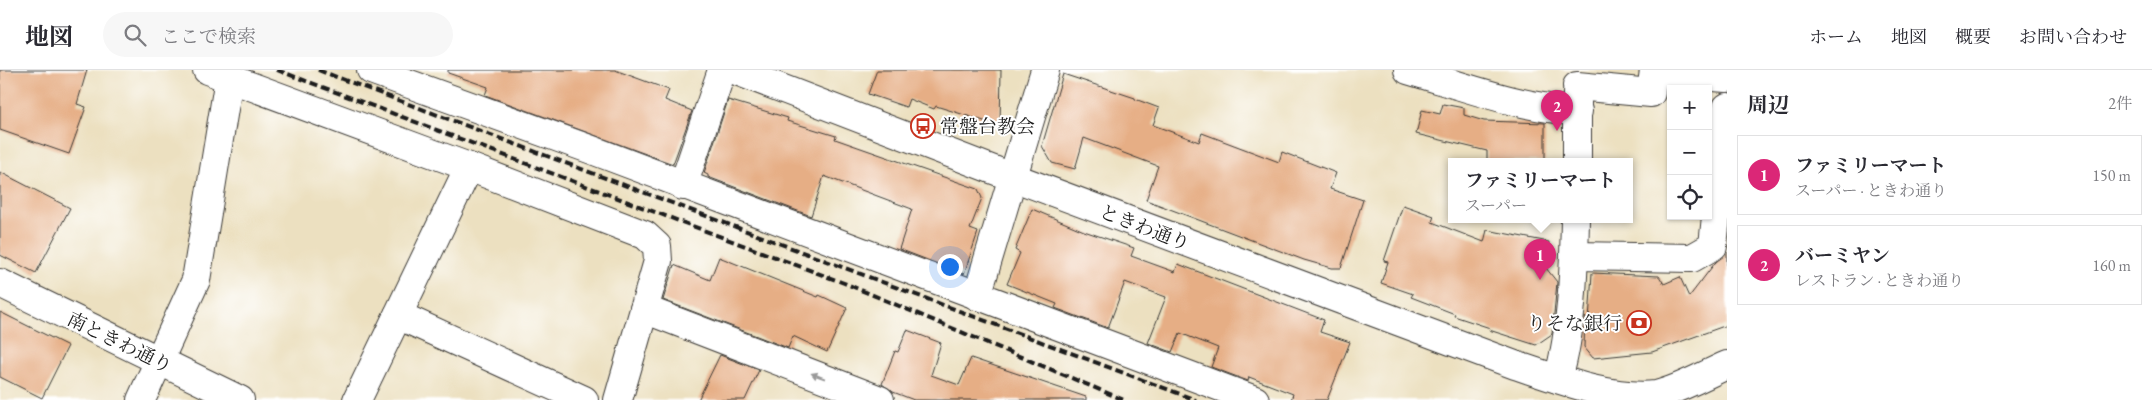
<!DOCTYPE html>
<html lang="ja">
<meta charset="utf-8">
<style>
:root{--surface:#fff;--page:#f7f7f7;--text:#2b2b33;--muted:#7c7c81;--line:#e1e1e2;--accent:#db2777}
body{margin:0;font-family:"EB Garamond","Noto Serif JP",serif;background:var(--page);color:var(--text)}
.controls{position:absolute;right:15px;top:15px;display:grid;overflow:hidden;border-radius:0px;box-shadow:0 1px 4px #0004}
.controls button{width:45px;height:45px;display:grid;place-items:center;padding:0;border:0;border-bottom:1px solid var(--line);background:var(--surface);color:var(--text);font:25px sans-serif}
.you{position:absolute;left:949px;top:196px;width:18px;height:18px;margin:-12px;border:4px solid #fff;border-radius:50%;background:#1a73e8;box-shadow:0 0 0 8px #1a73e833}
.badge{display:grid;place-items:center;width:32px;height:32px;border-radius:50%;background:var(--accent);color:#fff;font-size:16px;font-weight:700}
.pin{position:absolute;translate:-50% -41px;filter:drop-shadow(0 1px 2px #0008)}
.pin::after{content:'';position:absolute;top:26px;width:18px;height:15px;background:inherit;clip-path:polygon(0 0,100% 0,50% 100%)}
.popup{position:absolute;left:1448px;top:88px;width:185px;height:65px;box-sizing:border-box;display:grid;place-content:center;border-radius:0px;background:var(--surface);filter:drop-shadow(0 1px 4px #0005);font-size:16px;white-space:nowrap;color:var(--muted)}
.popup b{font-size:19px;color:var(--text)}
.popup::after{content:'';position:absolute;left:50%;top:100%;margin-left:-10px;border:10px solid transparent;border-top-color:var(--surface)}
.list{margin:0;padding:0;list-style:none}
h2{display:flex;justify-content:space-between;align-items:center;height:65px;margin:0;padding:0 20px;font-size:21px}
h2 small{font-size:16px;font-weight:400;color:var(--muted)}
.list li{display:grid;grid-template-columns:32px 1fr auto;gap:15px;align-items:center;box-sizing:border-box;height:80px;margin:0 10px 10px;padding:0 10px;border:1px solid var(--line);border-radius:0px}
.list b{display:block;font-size:19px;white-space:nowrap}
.list p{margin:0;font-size:16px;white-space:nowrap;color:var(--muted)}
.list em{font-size:16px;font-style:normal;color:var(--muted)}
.icon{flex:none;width:28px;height:28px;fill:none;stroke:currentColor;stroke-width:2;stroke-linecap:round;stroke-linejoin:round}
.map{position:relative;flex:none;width:1727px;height:330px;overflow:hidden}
header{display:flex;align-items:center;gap:30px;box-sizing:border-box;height:70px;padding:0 25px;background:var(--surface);border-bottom:1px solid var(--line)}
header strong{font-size:24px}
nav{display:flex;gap:28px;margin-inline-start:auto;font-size:18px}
.search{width:350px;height:45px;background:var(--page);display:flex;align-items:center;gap:12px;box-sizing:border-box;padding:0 18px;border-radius:28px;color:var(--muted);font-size:19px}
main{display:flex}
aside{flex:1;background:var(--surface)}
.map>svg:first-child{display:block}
</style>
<header>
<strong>地図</strong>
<div class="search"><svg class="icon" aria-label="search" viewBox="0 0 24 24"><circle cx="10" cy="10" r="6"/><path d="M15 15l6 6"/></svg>ここで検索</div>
<nav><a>ホーム</a><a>地図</a><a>概要</a><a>お問い合わせ</a></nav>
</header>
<main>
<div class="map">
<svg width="1727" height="330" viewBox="0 0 1727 330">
<rect width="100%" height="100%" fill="#fff"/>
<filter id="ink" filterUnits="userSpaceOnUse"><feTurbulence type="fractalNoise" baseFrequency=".02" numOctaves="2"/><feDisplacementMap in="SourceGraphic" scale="10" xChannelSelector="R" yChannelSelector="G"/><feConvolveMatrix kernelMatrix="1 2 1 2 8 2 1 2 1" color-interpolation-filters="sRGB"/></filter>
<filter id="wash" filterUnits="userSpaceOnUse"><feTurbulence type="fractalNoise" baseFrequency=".0096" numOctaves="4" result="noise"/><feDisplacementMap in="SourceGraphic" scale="20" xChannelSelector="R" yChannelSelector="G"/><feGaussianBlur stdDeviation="1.12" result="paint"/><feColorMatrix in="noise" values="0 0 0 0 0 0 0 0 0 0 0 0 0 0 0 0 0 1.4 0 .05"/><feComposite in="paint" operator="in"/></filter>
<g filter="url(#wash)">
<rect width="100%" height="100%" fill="#ece0c0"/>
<g id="blocks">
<!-- building -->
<g fill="#e6ae85">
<polygon points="0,0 87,0 77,34 86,37 69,84 0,60"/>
<polygon points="448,0 615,0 669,20 665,30 692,41 673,94 485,25 488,17 448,3"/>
<polygon points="877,0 1001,0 1000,56 936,36 934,39 909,29 906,37 868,24"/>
<polygon points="1063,4 1135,28 1135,29 1159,38 1153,55 1199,72 1202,63 1279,92 1282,82 1336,103 1330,119 1363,130 1341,198 1332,198 1304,190 1146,130 1158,96 1084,68 1075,99 1052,93 1042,76"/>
<polygon points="728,30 788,48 787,51 836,66 835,69 978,119 982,128 970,159 978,162 964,204 899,179 912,139 824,106 811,146 708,107 708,105 704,103"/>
<polygon points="1443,34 1464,38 1464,45 1484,51 1545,53 1545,91 1487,91 1487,81 1416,64 1422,40 1440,44"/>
<polygon points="0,102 70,138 36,203 0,185"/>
<polygon points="1403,135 1434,146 1432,152 1484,172 1487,160 1549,172 1546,198 1557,212 1552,264 1536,275 1489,260 1490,258 1454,246 1455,244 1411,227 1413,224 1381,213 1388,192 1384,191"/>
<polygon points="1032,139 1084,161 1134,178 1131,186 1175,202 1178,194 1324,250 1320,262 1350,272 1327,330 1291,330 1293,324 1249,307 1248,311 1211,297 1218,278 1180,263 1172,282 1148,273 1166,227 1125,212 1108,258 1055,238 1057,234 1007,214 1020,183 1015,180"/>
<polygon points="1727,182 1727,255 1652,282 1593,288 1584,277 1585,247 1589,251 1592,203 1659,206 1664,214 1680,207 1689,227 1715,193"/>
<polygon points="719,187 818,227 819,225 847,238 827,282 793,266 788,278 663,230 674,195 710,210"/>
<polygon points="0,242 68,276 42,328 0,307"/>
<polygon points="907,260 941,273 931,305 959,315 971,288 1086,327 1086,330 914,330 893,322 882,314 895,281 898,282"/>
<polygon points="720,285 759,300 745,330 698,330"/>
</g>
</g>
</g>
<g filter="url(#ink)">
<use href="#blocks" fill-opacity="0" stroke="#3b3935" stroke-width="1"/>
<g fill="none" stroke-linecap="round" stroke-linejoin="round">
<defs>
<g id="minor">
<polyline points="207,0 469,97 645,165 657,176 658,191 618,330"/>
<polyline points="371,0 592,80 1255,330"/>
<path d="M734,0L991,99L1515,295C1558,309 1610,330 1656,325C1681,319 1704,305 1727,295"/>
<path d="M1408,0C1463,16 1520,38 1578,41"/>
<polyline points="1654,3 1727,8"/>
<polyline points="1577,16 1651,23 1654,0"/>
<polyline points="1577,91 1577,23"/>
<polyline points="683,116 722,0"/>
<polyline points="1575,186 1692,188 1713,176 1727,37"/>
<polyline points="0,213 240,330"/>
<polyline points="977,226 1045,0"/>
<polyline points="644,239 880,330"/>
<polyline points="398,245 584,330"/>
<path d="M1558,309C1572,261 1574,199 1575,149"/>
<polyline points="141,330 196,210 229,8"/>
<polyline points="357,330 469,97"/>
</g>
</defs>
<!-- minor casing -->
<use href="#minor" stroke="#3b3935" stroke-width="30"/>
<!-- minor -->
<use href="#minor" stroke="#fff" stroke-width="28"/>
<!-- rail -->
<g stroke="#1c1c1c" stroke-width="4" stroke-dasharray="8 4" stroke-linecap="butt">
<polyline points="277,0 844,213 1124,330"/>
<polyline points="318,0 1196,330"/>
</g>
</g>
<!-- one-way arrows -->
<defs><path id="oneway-solid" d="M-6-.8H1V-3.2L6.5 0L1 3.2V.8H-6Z" transform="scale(1.25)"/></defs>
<use fill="#999" href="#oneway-solid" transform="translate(818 306) rotate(-159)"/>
</g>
<!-- icons -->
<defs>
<symbol id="bus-ring" viewBox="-11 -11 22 22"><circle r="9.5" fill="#fff" stroke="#c8321e" stroke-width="1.5"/><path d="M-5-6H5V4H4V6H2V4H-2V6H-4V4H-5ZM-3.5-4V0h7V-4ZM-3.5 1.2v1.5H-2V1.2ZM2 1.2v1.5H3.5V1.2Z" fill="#c8321e"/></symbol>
<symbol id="bank-ring" viewBox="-11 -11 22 22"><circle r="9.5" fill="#fff" stroke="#c8321e" stroke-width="1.5"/><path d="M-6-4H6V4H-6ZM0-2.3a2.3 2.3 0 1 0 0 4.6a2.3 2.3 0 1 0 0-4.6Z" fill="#c8321e"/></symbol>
</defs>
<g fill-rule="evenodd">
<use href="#bus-ring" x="909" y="42" width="28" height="28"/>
<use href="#bank-ring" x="1625" y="239" width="28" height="28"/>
</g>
<g text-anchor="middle" stroke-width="4" stroke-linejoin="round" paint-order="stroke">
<!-- poi labels -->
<g font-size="19" fill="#1c1c1c" stroke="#fff" text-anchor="start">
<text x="940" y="63">常盤台教会</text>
<text x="1622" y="260" text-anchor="end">りそな銀行</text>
</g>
<!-- street labels -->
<g font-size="19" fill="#1c1c1c" stroke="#fff">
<text transform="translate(1145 157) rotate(21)" y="7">ときわ通り</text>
<text transform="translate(120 272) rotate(26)" y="7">南ときわ通り</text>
</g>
</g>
</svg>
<div class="controls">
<button>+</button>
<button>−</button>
<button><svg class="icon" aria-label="locate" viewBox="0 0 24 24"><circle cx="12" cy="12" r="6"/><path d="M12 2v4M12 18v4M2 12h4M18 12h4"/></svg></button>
</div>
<div class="you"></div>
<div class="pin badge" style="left:1540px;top:210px">1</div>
<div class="popup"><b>ファミリーマート</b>スーパー</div>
<div class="pin badge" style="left:1557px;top:61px">2</div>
</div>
<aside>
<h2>周辺<small>2件</small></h2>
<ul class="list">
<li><span class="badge">1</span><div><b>ファミリーマート</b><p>スーパー · ときわ通り</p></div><em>150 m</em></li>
<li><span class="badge">2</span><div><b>バーミヤン</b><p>レストラン · ときわ通り</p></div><em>160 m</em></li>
</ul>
</aside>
</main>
